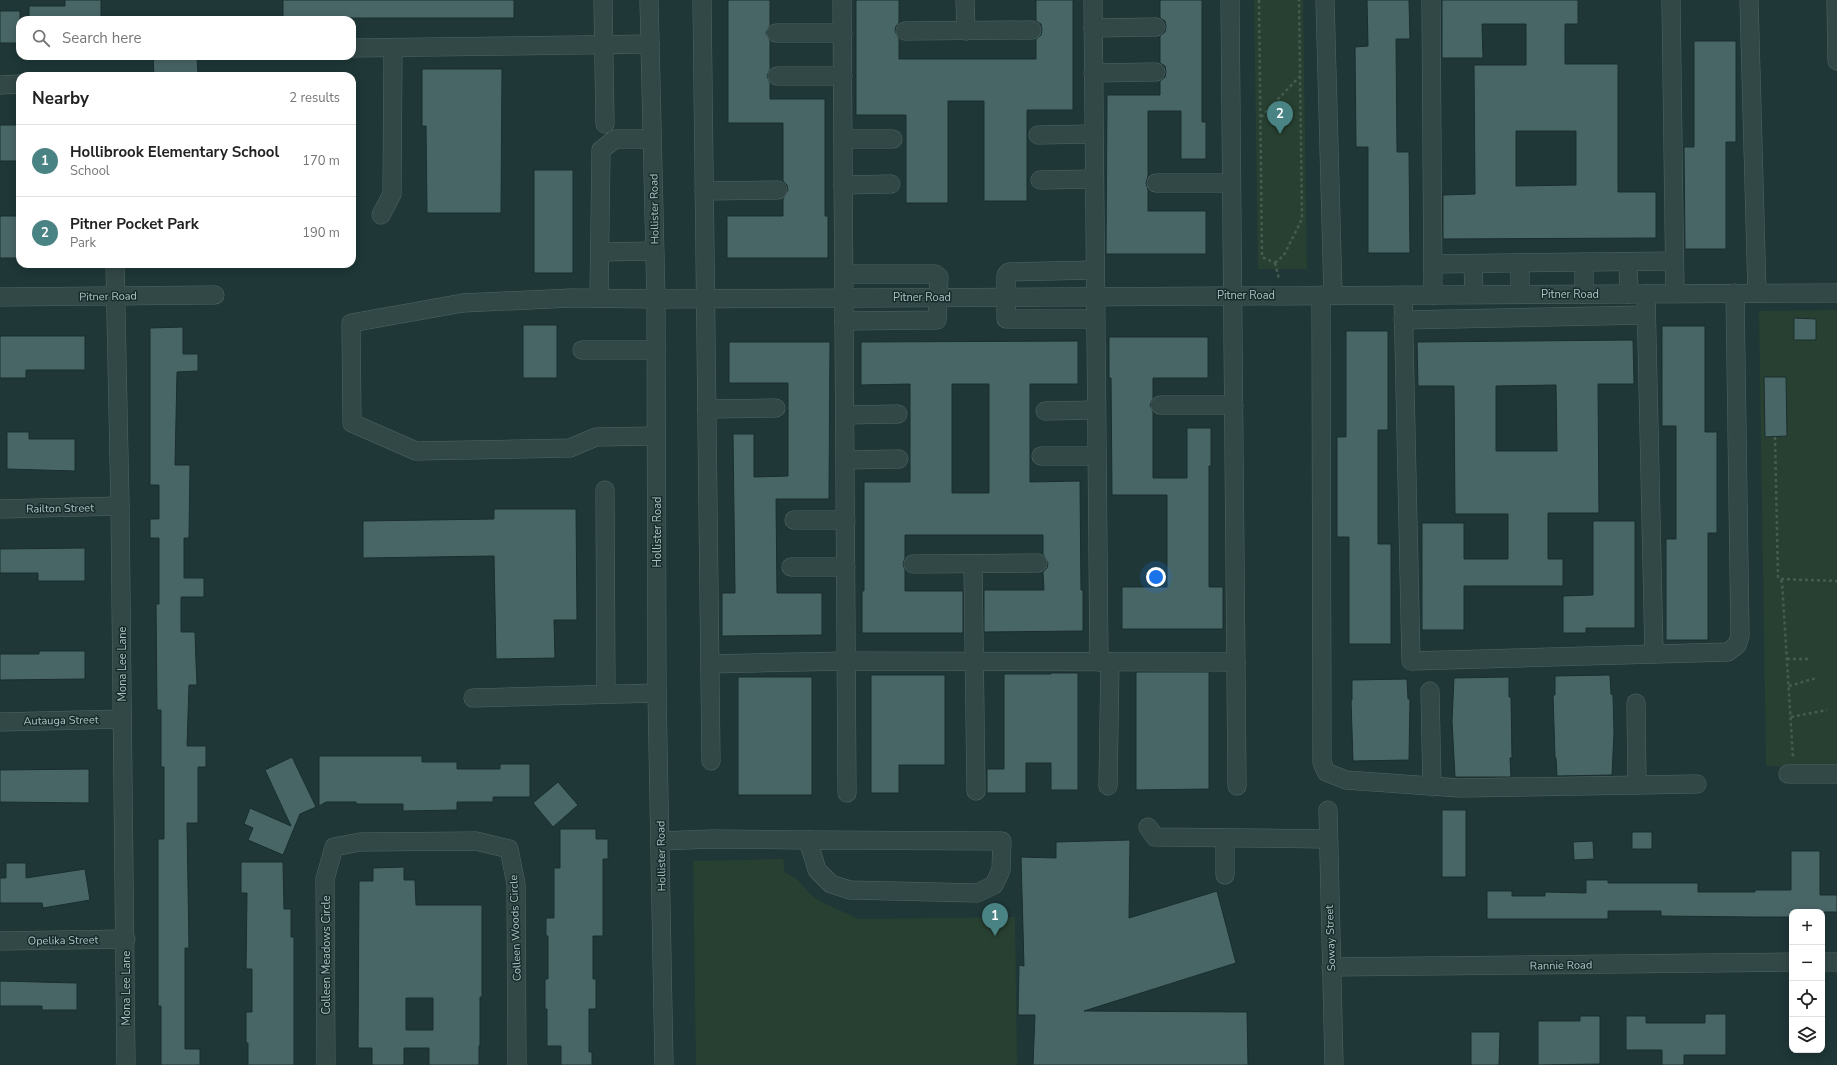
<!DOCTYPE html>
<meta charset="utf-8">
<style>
:root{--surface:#fff;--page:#f6f6f6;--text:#222;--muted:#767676;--line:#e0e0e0;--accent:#4a8384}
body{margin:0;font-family:"Nunito Sans",sans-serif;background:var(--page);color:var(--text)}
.controls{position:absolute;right:12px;bottom:12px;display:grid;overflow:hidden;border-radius:8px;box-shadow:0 2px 10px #0003}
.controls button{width:36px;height:36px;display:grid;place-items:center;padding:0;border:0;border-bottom:1px solid var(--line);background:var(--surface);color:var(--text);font:20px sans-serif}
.you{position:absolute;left:1156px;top:577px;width:14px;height:14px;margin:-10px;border:3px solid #fff;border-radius:50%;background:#1a73e8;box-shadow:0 0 0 6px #1a73e833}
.badge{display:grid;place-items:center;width:26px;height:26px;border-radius:50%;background:var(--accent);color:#fff;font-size:13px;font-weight:700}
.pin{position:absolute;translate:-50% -33px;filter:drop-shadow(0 1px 2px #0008)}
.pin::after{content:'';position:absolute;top:21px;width:14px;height:12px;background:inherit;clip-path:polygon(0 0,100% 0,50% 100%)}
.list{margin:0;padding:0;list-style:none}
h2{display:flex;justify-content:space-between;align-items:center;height:52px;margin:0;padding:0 16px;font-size:17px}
h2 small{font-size:13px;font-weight:400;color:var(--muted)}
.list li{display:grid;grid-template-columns:26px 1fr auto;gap:12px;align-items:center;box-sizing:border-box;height:72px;padding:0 16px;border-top:1px solid var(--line)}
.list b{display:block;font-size:15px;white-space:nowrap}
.list p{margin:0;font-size:13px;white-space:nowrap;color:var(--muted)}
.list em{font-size:13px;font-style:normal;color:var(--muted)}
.icon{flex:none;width:22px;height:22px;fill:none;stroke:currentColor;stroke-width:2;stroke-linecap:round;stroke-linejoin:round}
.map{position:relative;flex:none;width:1837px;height:1065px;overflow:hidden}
.search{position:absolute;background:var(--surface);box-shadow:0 2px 10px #0003;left:16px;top:16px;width:340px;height:44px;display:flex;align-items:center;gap:10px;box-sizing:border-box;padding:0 14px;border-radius:12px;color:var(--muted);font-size:15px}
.panel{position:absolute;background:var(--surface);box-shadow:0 2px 10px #0003;left:16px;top:72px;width:340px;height:196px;border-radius:12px}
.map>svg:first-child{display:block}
</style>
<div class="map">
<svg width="1837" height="1065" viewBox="0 0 1837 1065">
<rect width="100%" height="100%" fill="#1f3737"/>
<!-- green -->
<g fill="#284031">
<polygon points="1254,0 1303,0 1307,269 1258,269"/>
<polygon points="1837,310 1837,766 1766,766 1759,311"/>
<path d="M783,859L785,873C800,878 802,887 814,897C822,904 846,912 858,919L1015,917L1017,1065H696L693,861Z"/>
</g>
<!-- building -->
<g fill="#496666" stroke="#1a2e2e" fill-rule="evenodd">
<polygon points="65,0 101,0 101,20 29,20 29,6 65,6"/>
<rect x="283" y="0" width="231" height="18"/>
<polygon points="728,0 770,0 770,25 766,33 770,41 770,69 767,76 770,83 770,99 825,99 825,216 828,216 828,258 727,258 727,216 783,216 783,199 788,190 787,185 783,181 783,123 728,123"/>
<polygon points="856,0 899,0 899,23 896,26 895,31 899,39 899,59 1036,59 1036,39 1041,35 1042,30 1041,24 1036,21 1036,0 1073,0 1073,110 1027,110 1027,201 984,201 984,101 948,101 948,203 906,203 906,115 856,115"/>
<polygon points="1160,0 1202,0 1202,122 1206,122 1206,159 1181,159 1181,111 1148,111 1148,176 1146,183 1148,190 1148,211 1206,211 1206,254 1106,254 1107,95 1160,95 1160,81 1165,77 1166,72 1165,66 1160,63 1160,36 1165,32 1166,27 1165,21 1160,18"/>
<polygon points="1367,0 1409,0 1410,39 1396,39 1397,152 1409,152 1410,253 1368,253 1368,147 1356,147 1355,47 1368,46"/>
<path d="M1442,0H1578V24H1565V64H1618V192H1656V238L1443,239V195L1475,194L1474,65H1526V24H1482L1483,58H1442ZM1516,131H1576V185L1516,186Z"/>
<rect x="0" y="11" width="20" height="32"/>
<polygon points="1694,41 1736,41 1736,142 1726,142 1726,249 1685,249 1684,147 1694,147"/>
<polygon points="153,56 174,56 174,58 197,56 198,76 154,76"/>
<polygon points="422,69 502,69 501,213 427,213 426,126 422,126"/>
<rect x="0" y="125" width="20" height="36"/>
<rect x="534" y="170" width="39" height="103"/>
<rect x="0" y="216" width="20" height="42"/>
<polygon points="1794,318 1816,319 1816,340 1794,340"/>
<rect x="523" y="325" width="34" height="53"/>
<polygon points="1662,326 1705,326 1705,432 1717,432 1717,533 1708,533 1708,640 1666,640 1666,539 1676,539 1676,426 1662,426"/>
<polygon points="183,327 183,354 198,354 198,371 177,372 175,465 190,465 189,538 184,538 184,578 204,578 204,597 181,597 181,632 195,632 196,662 197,685 189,685 187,746 206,746 206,767 198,767 198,823 187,823 189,948 185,948 185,1049 200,1049 200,1065 161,1065 161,1006 158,1006 158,839 164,839 164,767 161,767 161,710 157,710 156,604 159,604 159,538 150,538 150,519 159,519 159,485 150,485 150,328"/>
<polygon points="1346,331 1388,331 1388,430 1378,430 1378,544 1391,544 1391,644 1349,644 1349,537 1337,537 1337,437 1346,437"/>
<polygon points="0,336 85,336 85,370 26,370 26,378 0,378"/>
<polygon points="1109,337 1208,337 1208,378 1153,378 1153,398 1150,405 1153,412 1153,478 1187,478 1187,428 1211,428 1211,466 1209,466 1209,587 1223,587 1223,629 1122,629 1122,587 1167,587 1167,495 1112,495 1111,378 1109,378"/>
<path d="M1633,340L1634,384H1598L1599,513H1548V559H1563V586H1464V630H1422V523H1464V559H1508V514H1455L1454,386H1418L1417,342ZM1556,385L1557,451H1496V386Z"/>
<path d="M1078,341V384H1030V482L1080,481L1081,590H1083V631L984,632V590H1044L1043,572L1047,568L1048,563L1043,554V535H905V558L903,564L905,570V591H963V632L962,633H862V591H864V482H910V384L861,385V342ZM952,384H989V493H952Z"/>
<polygon points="729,342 830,342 829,499 776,499 777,593 822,593 822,635 722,636 722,593 735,593 733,434 754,434 754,477 788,476 788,383 729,383"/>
<polygon points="1764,377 1786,377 1787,436 1765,437"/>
<polygon points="7,432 29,432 29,439 75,439 75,471 7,469"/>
<polygon points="494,509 576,509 577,620 554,620 555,658 496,659 494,556 363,558 363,521 494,519"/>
<polygon points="1593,521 1635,521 1635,628 1586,628 1586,633 1563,633 1563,596 1593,595"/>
<polygon points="85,548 85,581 38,581 38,573 0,573 0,549"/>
<polygon points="39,651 85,651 85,679 0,680 0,654 39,654"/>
<polygon points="1136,672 1209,672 1209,789 1136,790"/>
<polygon points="1051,673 1078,673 1078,790 1051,790 1051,763 1026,763 1026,793 987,793 987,769 1004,769 1004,674 1051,674"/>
<polygon points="871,675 945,675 945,765 899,765 899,793 871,793"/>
<polygon points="1610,675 1611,694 1613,695 1614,732 1612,775 1557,776 1556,758 1555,758 1553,695 1555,695 1555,676"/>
<rect x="738" y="677" width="74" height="118"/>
<polygon points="1509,677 1509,697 1511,697 1512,758 1510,758 1511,777 1455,777 1452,721 1454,678"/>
<polygon points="1407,679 1408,699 1410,699 1409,760 1353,761 1351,700 1352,700 1352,680"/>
<polygon points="319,756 422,756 422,762 457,762 457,769 500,769 500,764 530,764 530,797 493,797 493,802 457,802 457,810 403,811 403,804 356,804 356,802 326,802 319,806"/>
<polygon points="292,757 316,807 300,814 283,855 248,840 253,828 244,824 250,808 291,826 265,770"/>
<polygon points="89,769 89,803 0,802 0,770"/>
<polygon points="558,782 578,805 553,827 533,803"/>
<rect x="1442" y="810" width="24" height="67"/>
<polygon points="560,829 596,829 596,839 608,839 608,859 603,859 603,936 593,936 593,979 596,979 596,1009 589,1009 589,1052 592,1052 592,1065 561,1065 561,1046 547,1046 547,1009 545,1009 545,979 548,979 548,936 546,936 546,918 554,918 554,868 560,868"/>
<rect x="1632" y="832" width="20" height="17"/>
<polygon points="1130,840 1129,918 1217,891 1236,963 1084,1011 1247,1012 1248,1065 1033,1065 1035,1015 1018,1015 1019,965 1024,966 1021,857 1056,858 1056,842"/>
<polygon points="1593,841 1594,859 1574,860 1573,842"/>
<polygon points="1791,851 1820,851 1820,895 1837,895 1837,912 1792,912 1792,917 1755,917 1661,916 1661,911 1608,911 1608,919 1487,919 1487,891 1512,891 1512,896 1545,896 1545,892 1586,893 1586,880 1608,880 1608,883 1698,883 1698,892 1755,892 1755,890 1791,890"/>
<polygon points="241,862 283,862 284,909 291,909 291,937 294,937 294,1065 248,1065 248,1043 246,1043 246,1012 252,1012 252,969 246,969 247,893 241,893"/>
<polygon points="6,863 26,863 26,878 85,869 90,900 43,908 42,903 0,903 0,878 6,878"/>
<path d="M404,867V880H415L416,905H482V997H480V1046H479V1065H429V1048H404V1065H372V1048H358L359,881H373V868ZM406,998H433V1030H406Z"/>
<polygon points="0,981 77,983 77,1010 42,1010 42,1006 0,1006"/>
<polygon points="1705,1014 1726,1014 1726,1055 1684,1055 1684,1065 1662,1065 1662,1050 1626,1050 1626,1016 1646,1016 1646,1023 1705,1023"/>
<polygon points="1580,1016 1600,1016 1600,1064 1538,1065 1538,1021 1580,1021"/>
<polygon points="1471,1032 1500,1032 1499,1065 1471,1065"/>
</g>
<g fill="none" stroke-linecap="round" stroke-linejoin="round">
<defs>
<g id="minor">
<polyline points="603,0 605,124"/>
<polyline points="649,0 656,299 657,693 664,1065"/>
<polyline points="702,0 711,761"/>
<polyline points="842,0 847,793"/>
<polyline points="965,0 966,31"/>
<polyline points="1093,0 1099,662"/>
<polyline points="1230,0 1237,786"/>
<polyline points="1325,0 1333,295"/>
<polyline points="1431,0 1433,295"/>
<polyline points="1671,0 1675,293"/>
<polyline points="1749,0 1757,293"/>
<polyline points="1836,0 1837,61"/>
<polyline points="1093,28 1156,27"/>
<polyline points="905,31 1032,30"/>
<polyline points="776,33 843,33"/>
<polyline points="352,48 650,44"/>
<polyline points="1093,73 1156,72"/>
<polyline points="777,76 843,76"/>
<polyline points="0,85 20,84"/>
<polyline points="1038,135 1093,134"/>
<polyline points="843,139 893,139"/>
<polyline points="1040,180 1094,179"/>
<polyline points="1156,183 1231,183"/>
<polyline points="843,185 891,184"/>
<polyline points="704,191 778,190"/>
<polyline points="381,215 392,194 393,48"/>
<polyline points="600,252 654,251"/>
<polyline points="1584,262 1584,294"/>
<polyline points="1628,262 1629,294"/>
<polyline points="1520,263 1520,294"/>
<polyline points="115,264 120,506 126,1065"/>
<polyline points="1433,264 1674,261"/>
<polyline points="1473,264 1474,294"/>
<polyline points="1095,270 1009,272 1006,275 1006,319 1095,319"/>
<polyline points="844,274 935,274 939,277 937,320 844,321"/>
<polyline points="1646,294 1654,654"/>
<polyline points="1321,295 1322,762 1326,772 1346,780 1459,788 1697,784"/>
<polyline points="1403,295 1411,661 1728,652 1737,645 1740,636 1735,293"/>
<polyline points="0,297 215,295"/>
<polyline points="599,298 601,150 615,139 652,139"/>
<polyline points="1403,320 1646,315"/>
<polyline points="582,350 656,350"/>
<polyline points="1160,405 1234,405"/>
<polyline points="707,409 776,408"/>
<polyline points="1045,411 1096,410"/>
<polyline points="845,415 898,414"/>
<polyline points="656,436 596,437 570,448 416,451 352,423 351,323 463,303 571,298 656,299 1837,293"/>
<polyline points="1041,456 1097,456"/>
<polyline points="845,460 899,459"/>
<polyline points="605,490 606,694"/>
<polyline points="0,509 120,506"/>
<polyline points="794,520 846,520"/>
<polyline points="913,564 1038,563"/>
<polyline points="973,564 976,791"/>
<polyline points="791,567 846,567"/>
<polyline points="710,664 846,661 1236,662"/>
<polyline points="1430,691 1432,787"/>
<polyline points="473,698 657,693"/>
<polyline points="1636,703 1637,785"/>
<polyline points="0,722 122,719"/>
<polyline points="1788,774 1837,774"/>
<polyline points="1108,786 1110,662"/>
<polyline points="1328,810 1334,1065"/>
<polyline points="1148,827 1155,837 1327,839"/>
<polyline points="1225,838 1225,875"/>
<polygon points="808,840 1002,841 1001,870 994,885 977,893 850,890 831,884 817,870"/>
<polyline points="661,841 712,839 808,840"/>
<polyline points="0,941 126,939"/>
<polyline points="1822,962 1837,962"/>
<polyline points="1331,967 1792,962"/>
<polyline points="326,1065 325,879 334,847 360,842 476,841 509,849 516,884 517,1065"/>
</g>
</defs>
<!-- minor casing -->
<use href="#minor" stroke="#506566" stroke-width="19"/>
<!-- path -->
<g stroke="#445c52" stroke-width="2.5" stroke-dasharray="3 3" stroke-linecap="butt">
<polyline points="1259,0 1262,257 1275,263"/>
<polyline points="1261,117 1300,76"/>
<polyline points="1275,263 1284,255 1302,219 1299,0"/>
<polyline points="1275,263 1279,279"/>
<polyline points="1775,437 1778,577 1782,582 1793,758"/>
<polyline points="1781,579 1837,581"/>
<polyline points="1787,659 1810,659"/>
<polyline points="1789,686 1816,678"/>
<polyline points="1791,717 1827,710"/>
</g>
<!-- minor -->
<use href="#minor" stroke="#324847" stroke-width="18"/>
</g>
<g text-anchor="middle" stroke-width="3" stroke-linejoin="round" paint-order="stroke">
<!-- street labels -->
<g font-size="11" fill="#acc4c5" stroke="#182c2c">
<text transform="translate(654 209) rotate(-91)" y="4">Hollister Road</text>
<text x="1570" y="298">Pitner Road</text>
<text x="1246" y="299">Pitner Road</text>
<text transform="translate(108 296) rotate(-1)" y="4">Pitner Road</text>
<text x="922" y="301">Pitner Road</text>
<text transform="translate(60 508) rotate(-1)" y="4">Railton Street</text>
<text transform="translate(657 532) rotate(-90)" y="4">Hollister Road</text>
<text transform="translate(122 664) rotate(-90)" y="4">Mona Lee Lane</text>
<text transform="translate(61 720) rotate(-1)" y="4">Autauga Street</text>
<text transform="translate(661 856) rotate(-91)" y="4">Hollister Road</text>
<text transform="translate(515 928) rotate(-92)" y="4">Colleen Woods Circle</text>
<text transform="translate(1330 938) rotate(-92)" y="4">Soway Street</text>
<text transform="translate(63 940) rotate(-1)" y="4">Opelika Street</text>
<text transform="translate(326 955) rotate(-90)" y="4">Colleen Meadows Circle</text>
<text transform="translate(1561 965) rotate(-1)" y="4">Rannie Road</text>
<text transform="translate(126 988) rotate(-90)" y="4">Mona Lee Lane</text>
</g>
</g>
</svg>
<div class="controls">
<button>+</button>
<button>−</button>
<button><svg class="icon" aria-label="locate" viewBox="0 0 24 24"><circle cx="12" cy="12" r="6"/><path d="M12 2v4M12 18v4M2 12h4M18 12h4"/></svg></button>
<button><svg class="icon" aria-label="layers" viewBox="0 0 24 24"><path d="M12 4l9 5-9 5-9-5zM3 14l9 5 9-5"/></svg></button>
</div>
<div class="you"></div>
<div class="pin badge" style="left:995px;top:936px">1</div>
<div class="pin badge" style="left:1280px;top:134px">2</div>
<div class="search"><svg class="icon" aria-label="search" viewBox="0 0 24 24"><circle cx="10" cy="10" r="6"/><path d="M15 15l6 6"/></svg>Search here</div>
<section class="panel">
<h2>Nearby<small>2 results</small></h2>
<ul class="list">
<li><span class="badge">1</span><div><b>Hollibrook Elementary School</b><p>School</p></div><em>170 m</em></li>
<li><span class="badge">2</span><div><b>Pitner Pocket Park</b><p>Park</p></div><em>190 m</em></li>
</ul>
</section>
</div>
